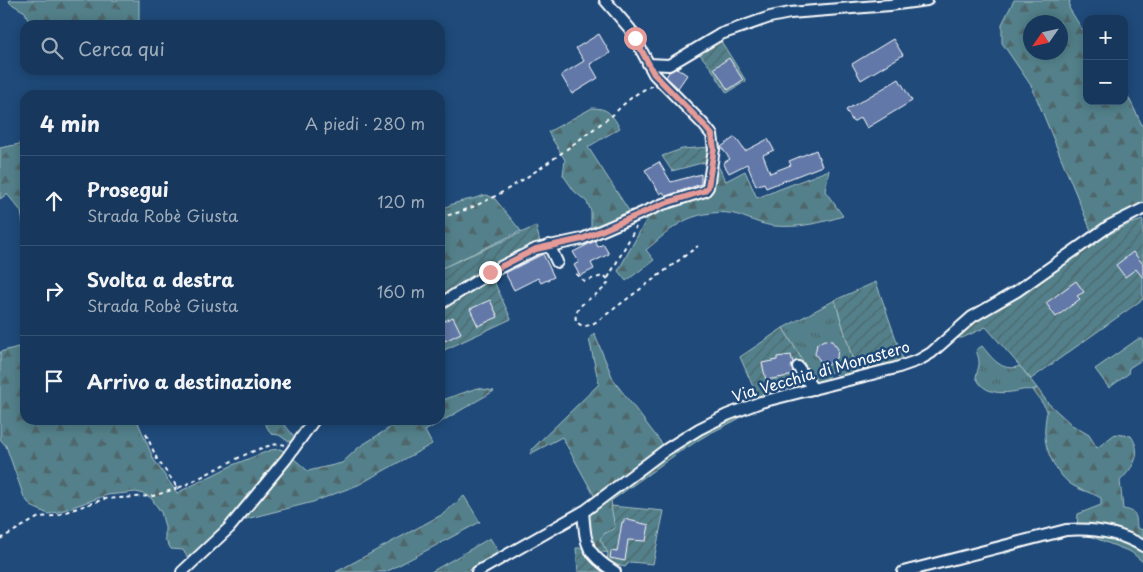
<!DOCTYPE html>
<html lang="it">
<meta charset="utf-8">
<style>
:root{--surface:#17385c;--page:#244365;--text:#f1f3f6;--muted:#9eacbb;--line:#365272}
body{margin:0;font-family:"Playpen Sans",sans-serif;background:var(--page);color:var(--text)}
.controls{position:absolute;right:15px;top:15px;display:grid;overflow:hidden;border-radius:10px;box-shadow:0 2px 12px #0003}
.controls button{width:45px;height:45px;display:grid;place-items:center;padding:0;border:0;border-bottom:1px solid var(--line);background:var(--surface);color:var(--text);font:25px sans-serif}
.compass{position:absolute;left:1023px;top:15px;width:45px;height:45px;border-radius:50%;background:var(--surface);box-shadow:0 2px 12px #0003;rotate:236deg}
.stop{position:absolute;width:15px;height:15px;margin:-11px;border:4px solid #e69b98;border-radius:50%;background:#fff}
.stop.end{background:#e69b98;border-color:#fff;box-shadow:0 1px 5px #0008}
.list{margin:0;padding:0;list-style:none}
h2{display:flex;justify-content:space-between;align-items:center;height:65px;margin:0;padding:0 20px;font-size:21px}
h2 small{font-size:16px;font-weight:400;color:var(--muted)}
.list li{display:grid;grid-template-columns:32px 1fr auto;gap:15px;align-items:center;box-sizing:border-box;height:90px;padding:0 20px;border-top:1px solid var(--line)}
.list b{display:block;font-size:19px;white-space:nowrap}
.list p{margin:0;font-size:16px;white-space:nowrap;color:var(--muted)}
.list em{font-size:16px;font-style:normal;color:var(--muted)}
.icon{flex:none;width:28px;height:28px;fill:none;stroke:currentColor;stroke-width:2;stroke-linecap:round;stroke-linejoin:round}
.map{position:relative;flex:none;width:1143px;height:572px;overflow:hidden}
.search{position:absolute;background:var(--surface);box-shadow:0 2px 12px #0003;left:20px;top:20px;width:425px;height:55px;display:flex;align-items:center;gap:12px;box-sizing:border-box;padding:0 18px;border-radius:15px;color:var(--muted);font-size:19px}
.panel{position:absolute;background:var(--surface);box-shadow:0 2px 12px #0003;left:20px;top:90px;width:425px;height:335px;border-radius:15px}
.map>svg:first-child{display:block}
</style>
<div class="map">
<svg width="1143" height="572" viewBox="0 0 1143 572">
<defs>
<pattern id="grass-tufts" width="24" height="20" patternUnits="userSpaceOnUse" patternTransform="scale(1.25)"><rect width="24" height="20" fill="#52808a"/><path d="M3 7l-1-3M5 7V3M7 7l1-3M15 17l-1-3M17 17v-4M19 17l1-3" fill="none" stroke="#4f666b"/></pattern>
<pattern id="forest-firs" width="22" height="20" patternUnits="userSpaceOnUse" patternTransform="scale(1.25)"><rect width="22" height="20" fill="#52808a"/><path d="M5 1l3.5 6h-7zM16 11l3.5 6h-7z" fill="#4f666b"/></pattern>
<pattern id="garden-furrows" width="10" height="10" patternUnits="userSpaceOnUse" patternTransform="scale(1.25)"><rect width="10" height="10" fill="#52808a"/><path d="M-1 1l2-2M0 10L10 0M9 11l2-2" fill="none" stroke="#4f666b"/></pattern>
</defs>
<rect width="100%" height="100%" fill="#1f4a7a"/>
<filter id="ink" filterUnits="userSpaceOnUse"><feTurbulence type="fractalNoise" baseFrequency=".02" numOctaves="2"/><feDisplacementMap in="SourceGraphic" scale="10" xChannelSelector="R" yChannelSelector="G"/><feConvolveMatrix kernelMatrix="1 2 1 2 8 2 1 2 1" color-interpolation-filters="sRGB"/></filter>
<g filter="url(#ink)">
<!-- grass -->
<g fill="url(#grass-tufts)" stroke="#a8c0c4">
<polygon points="835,300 857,374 839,378 834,371 828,373 828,381 816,383 783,328"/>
<path d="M982,346C992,358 1002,373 1020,366L1037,388C1032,391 1028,389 1022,390C1005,394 984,396 976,377C979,364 981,364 976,350Z"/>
<path d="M1075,533C1100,532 1122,536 1143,549V562L1131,552L1082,533L1040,542L1004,554L1003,549L1044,538Z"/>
<polygon points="490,538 499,553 467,572 431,572"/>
</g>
<!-- forest -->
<g fill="url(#forest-firs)" stroke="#a8c0c4" fill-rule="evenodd">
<polygon points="9,0 139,0 139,25 30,25 25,12 10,3"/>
<path d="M1014,0H1070L1069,8L1087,37V101H1124V88L1143,127V205L1092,233L1032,87L1002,43V24ZM1030,22H1060V52H1030Z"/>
<path d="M592,108C609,108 612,115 620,128L588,147L631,214L591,231V211L587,202L574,191L563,175L565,160L548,132Z"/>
<polygon points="25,143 25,236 21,211 7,194 0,199 0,148"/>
<path d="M717,164L726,181L745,171L757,198L829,170L825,191L843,216C821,223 799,228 775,226C762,225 750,219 738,215C722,210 701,213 686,220C673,226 657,241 646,250L654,260L626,281L618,271L649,215L712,189Z"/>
<path d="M487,195L495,199L521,231L440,269V210C449,205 457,202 467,200C475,199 479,196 487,195Z"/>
<polygon points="594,333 614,381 663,445 595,497 562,437 530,454 533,448 599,384 589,339"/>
<polygon points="1138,339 1143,339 1143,359 1129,368 1128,374 1109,388 1095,369"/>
<polygon points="25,345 25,420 137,420 154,460 177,493 235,464 271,450 280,449 286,452 225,525 189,560 183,550 171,549 165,539 165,527 161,512 151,498 144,494 136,492 107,495 58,512 48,514 31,506 24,497 6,446 0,439 0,352"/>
<polygon points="477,388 494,391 425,431 432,444 358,485 313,502 242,520 293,458 308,471 342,463 359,447 402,420 440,420 440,401"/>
<path d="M1037,388L1048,403L1072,425L1089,435L1097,448L1115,434L1131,436C1143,454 1134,466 1120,481L1123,509C1137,511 1136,515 1137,528L1143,530V543L1077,527L1078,514L1101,505V498C1091,492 1081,491 1072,485C1058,476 1046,453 1045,437C1044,428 1046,419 1047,410L1033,390Z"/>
<path d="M756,407C740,420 723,426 705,436C696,441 688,448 679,452L611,501L615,528L604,534L608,553L592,550L587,517L589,513L674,450L721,422Z"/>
<polygon points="263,420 281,420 296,439 292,444 279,435 271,434"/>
<polygon points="464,496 480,522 386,572 336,572 443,514"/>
</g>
<!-- garden -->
<g fill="url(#garden-furrows)" stroke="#a8c0c4">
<polygon points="719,38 746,81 727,93 711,68 697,51"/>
<polygon points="711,147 709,161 672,171 662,156 682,149"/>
<polygon points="1143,220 1143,299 1031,379 986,327 962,338 956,338 955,336 969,324 1054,269 1059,269 1093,242 1132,223"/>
<polygon points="536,226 540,242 499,262 440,298 440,269"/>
<polygon points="492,277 511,319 440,352 440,309"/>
<polygon points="876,282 904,362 857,374 835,300"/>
<polygon points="783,328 816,383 758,398 740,357"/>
<polygon points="611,506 664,511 653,564 630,562 625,567 609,563 607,561 608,553 600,539 604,534 615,528"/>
<polygon points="576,548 585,548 612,572 578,572"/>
</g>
<!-- building -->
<g fill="#6278a8" stroke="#fff">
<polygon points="599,34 610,53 590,64 598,78 572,94 561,75 584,61 576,48"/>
<polygon points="893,39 903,55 861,80 852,64"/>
<polygon points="729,58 743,80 728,90 714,68"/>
<polygon points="677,68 687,75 678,88 666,77 669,72"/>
<polygon points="899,79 912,101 867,128 861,117 853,122 846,110"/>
<polygon points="735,137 745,151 768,139 774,150 763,155 770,173 791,165 789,161 816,150 822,166 766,188 764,183 756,186 747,164 729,173 723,163 730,159 721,147"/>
<polygon points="659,162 671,182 701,174 701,184 666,196 663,192 660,194 645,170"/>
<polygon points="595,241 598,247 603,244 609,254 591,263 594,269 580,276 574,265 579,262 573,252"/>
<polygon points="1133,252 1143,264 1143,278 1136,269 1125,277 1116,265"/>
<polygon points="543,254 554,277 541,283 538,278 514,290 505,273"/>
<polygon points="1076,281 1084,292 1077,296 1080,299 1056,317 1046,303"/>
<polygon points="490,300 498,317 478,326 470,309"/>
<polygon points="453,317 461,333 445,341 440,330 440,323"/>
<polygon points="824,340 832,341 838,349 837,357 826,367 825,363 821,362 815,354 817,344"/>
<polygon points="791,355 793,363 791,368 795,375 766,380 762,363 777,360 777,357"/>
<polygon points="624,519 649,525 646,541 628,540 625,561 610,558 611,551 617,552 622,522 624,522"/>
</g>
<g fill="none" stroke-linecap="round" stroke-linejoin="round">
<defs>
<g id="minor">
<polyline points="648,64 669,65 721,34 770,17 790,13 890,5 927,0"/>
<polyline points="549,245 557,262"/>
<polyline points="440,304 491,272 536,249 582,239 663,204 705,191 708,187 714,149 712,135 703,124 654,74 630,29 605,0"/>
<polyline points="798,367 813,389"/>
<path d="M583,512C586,545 585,553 615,572"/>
<polyline points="182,572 229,528 286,459 314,420"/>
<polyline points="477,572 586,510 667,449 699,429 727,415 761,402 896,368 919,360 931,353 972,317 1017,291 1109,226 1143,209"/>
<path d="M903,572L1066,530C1094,528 1119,532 1143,546"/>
</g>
</defs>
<!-- minor casing -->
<use href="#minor" stroke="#fff" stroke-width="14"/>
<!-- path -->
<g stroke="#fff" stroke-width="2" stroke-dasharray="4 4" stroke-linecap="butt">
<path d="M440,217C497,207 567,148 614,114C624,103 638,91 652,86"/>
<path d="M576,274L584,281L603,276L606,277L609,281C602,297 572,301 576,321C583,330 591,325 599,320L698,246"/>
<polyline points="608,278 636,227"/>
<path d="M146,434L157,459L178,488C200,480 265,438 285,445"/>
<polyline points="0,539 39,517 54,516 104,499 153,496 178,488"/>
</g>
<!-- minor -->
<use href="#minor" stroke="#1f4a7a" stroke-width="10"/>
</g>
</g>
<g fill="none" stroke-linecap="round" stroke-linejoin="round" filter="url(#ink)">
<!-- route -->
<polyline stroke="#e69b98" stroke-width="6" points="490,272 536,249 582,239 663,204 704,191 708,187 714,149 712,135 703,124 654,74 635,38"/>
</g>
<g text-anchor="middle" stroke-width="5" stroke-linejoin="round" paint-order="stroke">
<!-- street labels -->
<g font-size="15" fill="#fff" stroke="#1f4a7a">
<text transform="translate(821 372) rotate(-16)" y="5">Via Vecchia di Monastero</text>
</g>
</g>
</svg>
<div class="controls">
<button>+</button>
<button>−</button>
</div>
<svg class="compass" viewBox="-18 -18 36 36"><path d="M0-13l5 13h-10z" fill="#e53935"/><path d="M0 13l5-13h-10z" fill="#9eacbb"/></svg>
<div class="stop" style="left:635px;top:38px"></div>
<div class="stop end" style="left:490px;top:272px"></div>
<div class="search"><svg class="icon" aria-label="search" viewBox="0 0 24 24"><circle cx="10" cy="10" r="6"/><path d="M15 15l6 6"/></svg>Cerca qui</div>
<section class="panel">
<h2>4 min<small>A piedi · 280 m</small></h2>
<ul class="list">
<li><svg class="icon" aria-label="ahead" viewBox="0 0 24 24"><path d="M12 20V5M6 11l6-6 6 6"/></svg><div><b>Prosegui</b><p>Strada Robè Giusta</p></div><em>120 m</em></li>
<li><svg class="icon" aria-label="right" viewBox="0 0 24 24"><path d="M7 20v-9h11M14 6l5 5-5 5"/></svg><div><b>Svolta a destra</b><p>Strada Robè Giusta</p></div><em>160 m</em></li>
<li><svg class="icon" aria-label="arrive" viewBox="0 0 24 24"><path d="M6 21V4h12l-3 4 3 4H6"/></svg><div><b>Arrivo a destinazione</b></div></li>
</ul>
</section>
</div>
